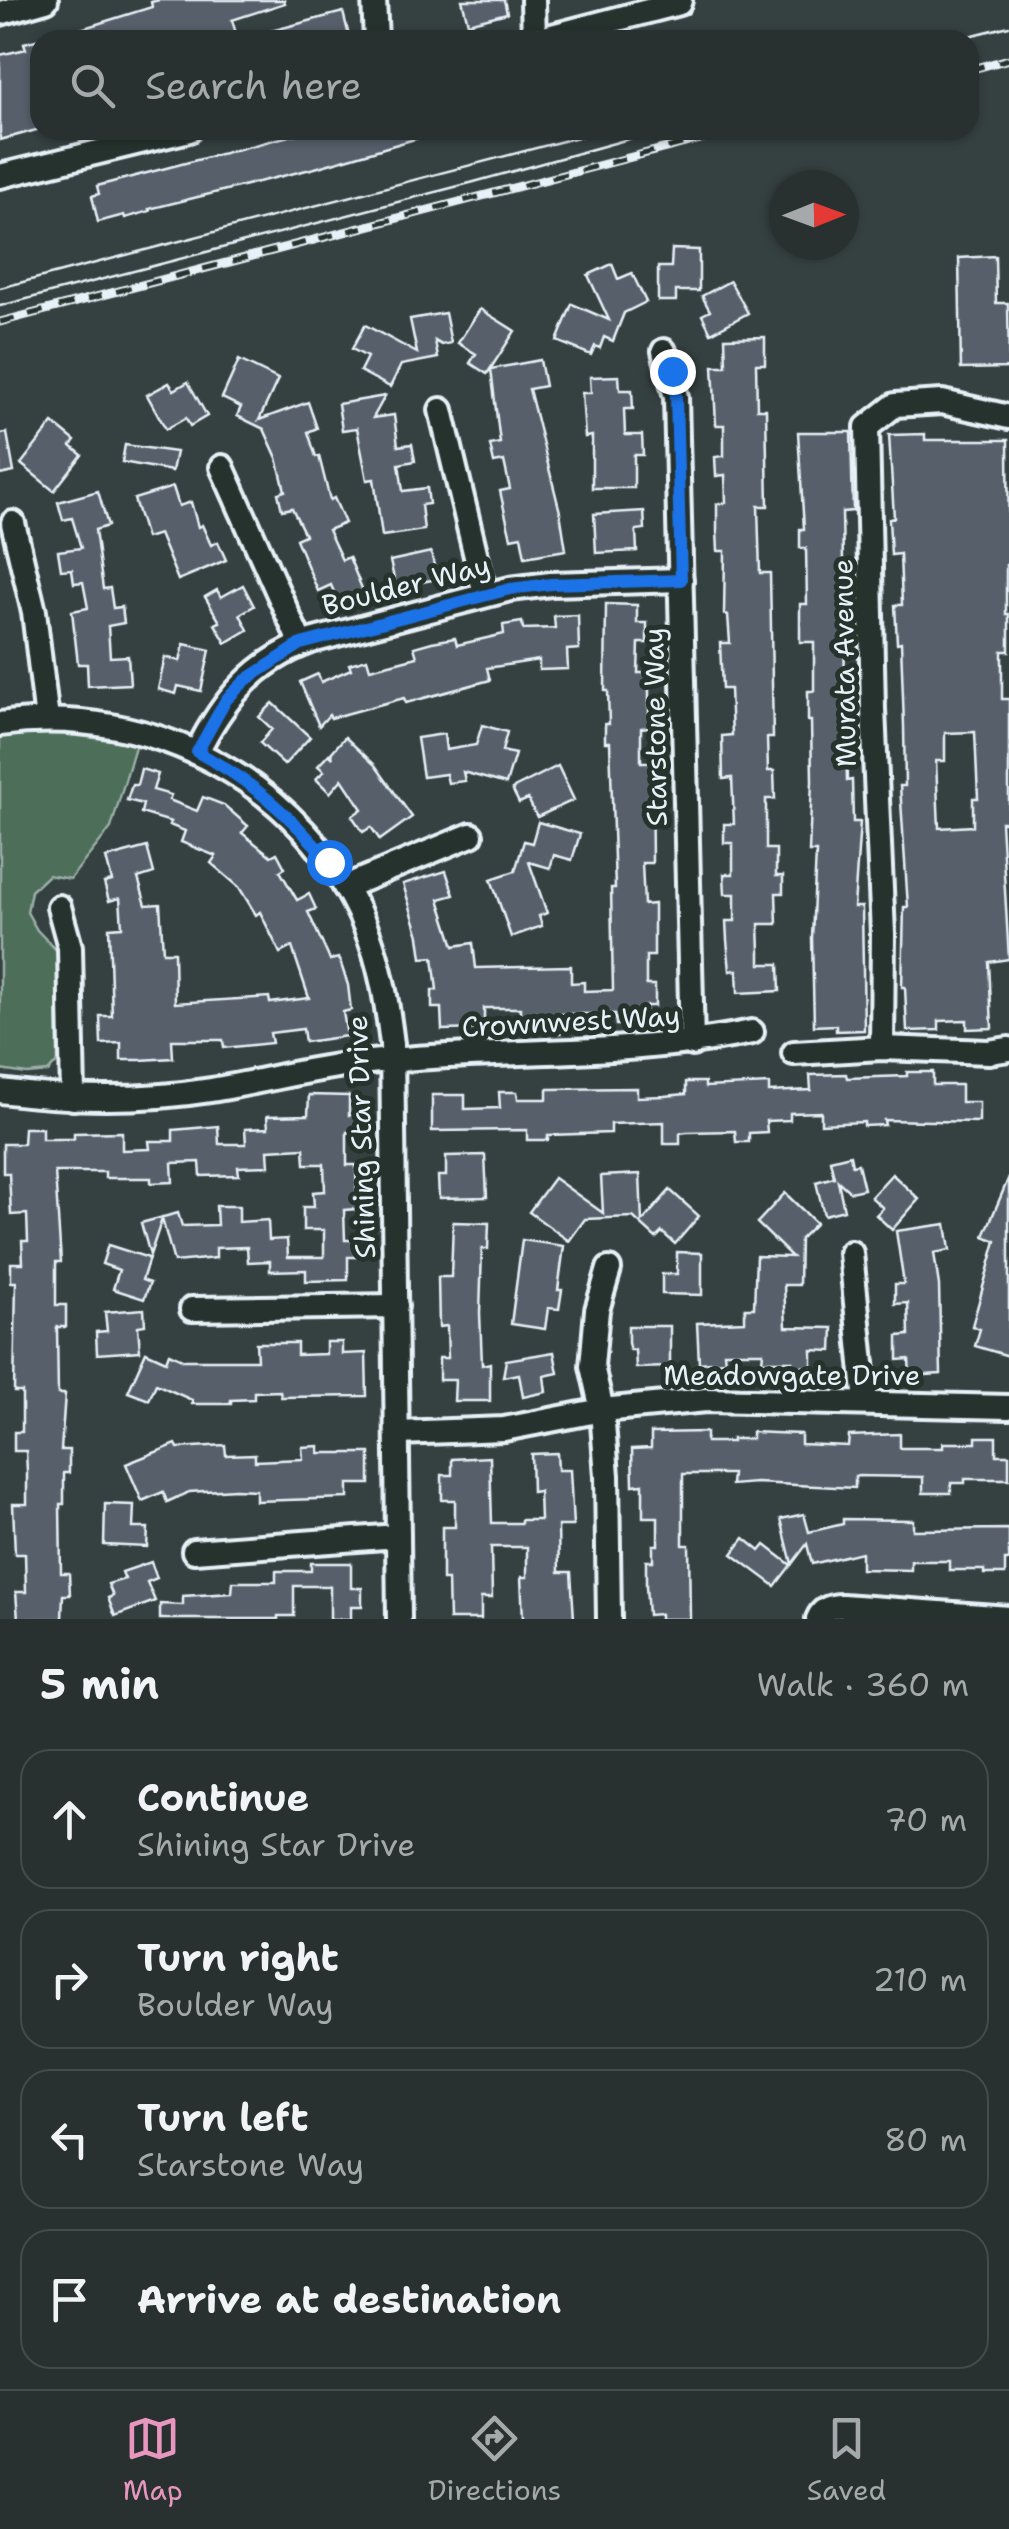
<!DOCTYPE html>
<meta charset="utf-8">
<style>
:root{--surface:#283030;--page:#343c3c;--text:#f1f3f6;--muted:#a5a9ab;--line:#444b4c;--accent:#e797bd}
body{margin:0;font-family:"Shantell Sans",sans-serif;background:var(--page);color:var(--text)}
.compass{position:absolute;left:769px;top:170px;width:90px;height:90px;border-radius:50%;background:var(--surface);box-shadow:0 2px 8px #0004;rotate:89deg}
.stop{position:absolute;width:30px;height:30px;margin:-22px;border:8px solid #1a73e8;border-radius:50%;background:#fff}
.stop.end{background:#1a73e8;border-color:#fff;box-shadow:0 2px 10px #0008}
.list{margin:0;padding:0;list-style:none}
h2{display:flex;justify-content:space-between;align-items:center;height:130px;margin:0;padding:0 40px;font-size:42px}
h2 small{font-size:32px;font-weight:400;color:var(--muted)}
.list li{display:grid;grid-template-columns:65px 1fr auto;gap:30px;align-items:center;box-sizing:border-box;height:140px;margin:0 20px 20px;padding:0 20px;border:2px solid var(--line);border-radius:30px}
.list b{display:block;font-size:38px;white-space:nowrap}
.list p{margin:0;font-size:32px;white-space:nowrap;color:var(--muted)}
.list em{font-size:32px;font-style:normal;color:var(--muted)}
.icon{flex:none;width:55px;height:55px;fill:none;stroke:currentColor;stroke-width:2;stroke-linecap:round;stroke-linejoin:round}
.map{position:relative;flex:none;width:1009px;height:1619px;overflow:hidden}
.search{position:absolute;background:var(--surface);box-shadow:0 2px 8px #0004;left:30px;right:30px;top:30px;height:110px;display:flex;align-items:center;gap:25px;box-sizing:border-box;padding:0 35px;border-radius:30px;color:var(--muted);font-size:38px}
.sheet{height:770px;background:var(--surface)}
nav{display:flex;justify-content:space-around;align-items:center;box-sizing:border-box;height:140px;border-top:2px solid var(--line);background:var(--surface);font-size:28px;color:var(--muted)}
nav a{display:grid;justify-items:center;gap:5px}
nav .on{color:var(--accent)}
.map>svg:first-child{display:block}
</style>
<div class="map">
<svg width="1009" height="1619" viewBox="0 0 1009 1619">
<rect width="100%" height="100%" fill="#354040"/>
<filter id="ink" filterUnits="userSpaceOnUse"><feTurbulence type="fractalNoise" baseFrequency=".01" numOctaves="2"/><feDisplacementMap in="SourceGraphic" scale="20" xChannelSelector="R" yChannelSelector="G"/><feConvolveMatrix kernelMatrix="1 2 1 2 8 2 1 2 1" color-interpolation-filters="sRGB"/></filter>
<g filter="url(#ink)">
<!-- green -->
<polygon fill="#4d6e59" stroke="#9ab0a8" stroke-width="2.5" points="46,732 136,743 111,828 70,879 48,875 31,891 27,912 37,930 57,951 58,1061 48,1072 27,1074 0,1070 0,737"/>
<!-- building -->
<g fill="#575e6b" stroke="#e8f1f8" stroke-width="2.5" fill-rule="evenodd">
<polygon points="159,0 284,0 285,3 232,20 238,40 55,40 55,37 152,7 151,2"/>
<polygon points="462,0 504,0 507,13 468,23"/>
<polygon points="343,12 350,40 257,40 256,35"/>
<polygon points="40,39 40,129 0,140 0,55 26,49 24,43"/>
<polygon points="312,130 432,130 432,134 315,168 149,209 150,211 125,218 124,215 98,222 92,196 99,194 97,186"/>
<polygon points="672,249 699,250 699,291 676,291 676,301 658,301 658,267 671,267"/>
<polygon points="995,256 996,303 1008,303 1009,368 961,369 959,258"/>
<polygon points="612,264 618,279 632,273 646,302 624,313 613,341 604,337 600,348 595,346 591,355 557,341 572,304 609,320 588,275"/>
<polygon points="730,281 748,313 711,333 702,315 710,311 702,296"/>
<polygon points="480,309 515,331 487,374 470,363 476,354 458,343"/>
<polygon points="445,313 451,343 442,345 435,341 438,358 401,365 390,387 360,371 367,357 352,349 365,325 417,353 410,319"/>
<polygon points="765,337 765,364 756,364 757,409 766,409 768,506 758,506 760,573 770,573 773,738 767,738 768,771 774,771 775,799 766,799 766,849 776,849 776,876 783,876 783,893 776,893 777,924 759,924 760,951 760,964 779,964 780,991 738,993 737,970 730,971 727,940 726,921 735,921 735,894 725,894 724,874 733,874 733,843 724,843 724,824 734,824 732,778 723,779 722,736 732,735 730,689 722,689 720,643 730,643 728,615 724,614 725,551 718,551 717,531 717,504 726,503 725,475 716,476 715,457 724,456 724,425 716,425 713,366 726,366 725,338"/>
<polygon points="239,360 278,379 259,420 308,402 317,428 308,432 316,457 319,456 330,500 334,498 345,523 328,530 342,560 349,557 363,591 338,602 331,585 318,591 296,539 305,535 292,508 282,510 278,493 285,491 277,458 264,429 237,416 241,407 222,398"/>
<polygon points="540,360 545,386 529,389 560,512 566,550 525,557 521,536 511,538 504,509 500,491 510,489 504,461 494,463 490,445 500,443 491,369"/>
<polygon points="619,376 620,390 632,390 633,409 624,409 625,435 642,435 643,455 634,455 634,488 592,488 592,436 585,437 582,393 591,393 590,377"/>
<polygon points="188,382 207,416 190,426 186,418 166,429 147,395 169,383 174,390"/>
<polygon points="385,396 373,418 394,415 398,446 412,444 415,461 399,464 403,491 427,488 429,504 421,505 424,530 382,536 374,479 367,480 357,428 342,430 338,404"/>
<polygon points="53,423 75,441 71,446 82,455 54,491 21,464"/>
<polygon points="798,432 851,432 853,511 842,512 843,562 855,562 855,598 850,598 850,643 845,643 844,691 858,691 858,730 846,730 847,781 852,780 853,822 860,822 854,907 862,907 864,1030 836,1031 836,1025 814,1026 812,938 816,852 809,852 812,781 811,721 808,721 808,691 814,691 814,642 800,642 800,604 807,604 806,548 800,548 800,529 804,529"/>
<polygon points="7,433 14,472 0,475 0,434"/>
<path d="M925,434V440H1008L1009,564L1006,565V614H1009V651H1002V699H1009V822H1001L1009,959L989,962L992,1028L967,1029V1020L939,1021V1030L907,1031L905,987H902L904,907H908L900,786H905L904,726L901,642L897,643L895,605H902L900,554L891,555L889,519L894,518L889,435ZM975,732L978,798H973V826L939,828L936,761H945V733Z"/>
<polygon points="125,445 176,452 172,471 122,462"/>
<polygon points="173,487 179,506 191,502 198,527 202,525 211,545 218,542 226,560 178,580 159,534 146,538 134,499"/>
<polygon points="98,491 108,526 95,530 103,589 110,588 113,608 122,607 124,623 108,626 110,657 128,656 130,684 88,686 87,664 78,664 72,611 88,608 83,582 74,583 72,569 61,570 58,551 81,548 72,518 63,520 58,502"/>
<polygon points="644,511 645,529 636,530 637,551 596,553 594,514"/>
<polygon points="431,552 437,579 396,587 390,561"/>
<polygon points="243,585 254,606 240,614 248,630 226,643 215,624 220,622 205,597 217,590 221,597"/>
<polygon points="606,604 637,605 637,623 647,623 647,643 639,643 638,673 649,673 649,727 641,728 641,762 651,762 652,863 642,863 644,905 654,904 654,956 646,956 646,985 655,985 655,1006 646,1006 647,1025 616,1025 615,1014 561,1014 561,1033 546,1033 546,1019 520,1019 520,1008 484,1008 484,1029 442,1030 441,1008 432,1008 432,990 437,990 433,957 422,958 419,936 403,884 446,871 454,895 439,899 454,946 473,943 476,968 571,966 571,983 584,982 584,991 613,990 611,888 615,888 610,742 605,742 605,724 609,724 608,691 605,691"/>
<polygon points="578,615 579,649 567,650 568,669 539,670 539,660 487,668 490,680 406,703 404,698 331,718 329,715 319,726 300,682 318,674 321,682 351,669 349,664 367,659 370,669 417,657 414,647 432,642 455,638 457,645 504,634 503,625 522,622 523,629 555,628 554,616"/>
<polygon points="184,644 210,650 201,691 178,686 176,694 158,689 165,657 180,661"/>
<polygon points="273,703 310,737 284,765 260,743 272,729 259,717"/>
<polygon points="482,725 507,732 502,751 515,754 506,784 463,772 465,781 448,783 446,774 423,777 417,738 444,734 446,750 476,745"/>
<polygon points="345,737 375,765 412,817 380,840 371,827 363,832 352,816 362,809 342,779 330,793 316,779 324,771 318,766 329,754 333,758 331,753"/>
<polygon points="558,766 574,800 537,817 528,799 519,803 512,789"/>
<polygon points="141,769 158,774 153,790 171,795 169,800 197,811 203,797 224,805 248,826 242,833 271,856 277,853 285,868 280,871 297,900 309,894 316,909 308,912 330,960 339,958 348,985 351,1010 343,1012 347,1036 305,1042 303,1029 270,1033 272,1043 224,1048 223,1040 172,1040 173,1058 140,1060 121,1060 121,1043 101,1044 100,1016 112,1016 109,928 122,927 120,898 109,901 104,883 112,881 106,858 147,847 154,873 138,878 146,905 160,904 163,952 174,952 175,1003 269,997 270,1003 309,998 292,947 280,953 260,912 256,915 239,887 211,863 216,856 181,842 185,831 169,825 171,822 141,813 143,804 127,800 132,785 137,785"/>
<polygon points="538,822 580,834 572,860 554,855 550,868 529,862 547,913 539,916 542,926 511,937 491,879 515,871 524,841 532,843"/>
<polygon points="907,1072 933,1072 933,1085 961,1085 961,1102 979,1102 979,1122 884,1120 885,1125 864,1126 864,1122 821,1124 821,1112 790,1113 790,1120 766,1121 767,1132 749,1133 749,1142 736,1142 735,1131 687,1132 680,1133 680,1144 664,1144 664,1122 611,1124 611,1133 548,1135 548,1140 527,1140 527,1130 432,1131 432,1095 465,1095 465,1109 500,1108 499,1092 517,1092 518,1099 547,1099 547,1089 637,1088 637,1097 664,1096 686,1094 686,1082 705,1082 705,1087 769,1084 769,1092 811,1090 810,1075 846,1074 847,1078 907,1076"/>
<polygon points="309,1095 349,1096 349,1115 356,1115 356,1132 347,1132 347,1165 356,1165 357,1209 344,1210 345,1240 357,1240 357,1257 348,1257 348,1280 306,1281 306,1270 270,1271 270,1261 248,1262 247,1247 216,1248 216,1258 174,1262 162,1219 150,1255 141,1223 178,1213 182,1226 217,1225 216,1206 239,1206 239,1222 268,1220 269,1240 287,1239 288,1257 324,1257 324,1230 303,1230 303,1207 314,1207 313,1192 325,1191 324,1164 305,1164 304,1148 268,1150 269,1166 238,1167 239,1175 201,1176 200,1162 172,1163 173,1182 151,1183 151,1178 105,1178 105,1172 55,1172 61,1262 56,1262 56,1305 66,1305 66,1327 57,1327 58,1394 65,1394 61,1450 69,1450 69,1473 64,1473 64,1504 60,1504 61,1573 69,1573 70,1595 63,1595 62,1619 18,1619 16,1592 26,1592 25,1554 15,1554 13,1504 27,1504 27,1472 26,1451 14,1451 14,1432 22,1432 22,1392 14,1392 16,1282 11,1282 11,1263 23,1263 22,1241 28,1241 27,1214 11,1215 9,1173 3,1173 3,1144 23,1144 24,1128 42,1128 42,1139 74,1139 74,1133 122,1132 122,1150 150,1149 149,1141 173,1141 173,1130 218,1126 219,1144 246,1144 245,1129 268,1128 267,1116 308,1115"/>
<polygon points="485,1155 487,1197 439,1198 438,1176 446,1176 446,1156"/>
<polygon points="850,1155 852,1165 858,1164 864,1189 850,1192 838,1181 844,1210 824,1215 816,1182 834,1177 830,1160"/>
<polygon points="640,1174 642,1222 670,1190 699,1216 675,1244 662,1232 656,1238 633,1217 585,1219 569,1241 529,1212 554,1178 603,1213 601,1176"/>
<polygon points="892,1174 919,1199 892,1230 876,1215 883,1208 871,1197"/>
<polygon points="1009,1177 1009,1356 975,1346 980,1329 972,1326 996,1241 984,1236"/>
<polygon points="785,1193 816,1223 800,1239 799,1285 784,1285 786,1327 833,1328 832,1351 812,1350 812,1367 791,1366 792,1361 762,1361 763,1352 724,1352 725,1361 699,1363 697,1323 745,1321 745,1308 754,1308 756,1256 792,1257 757,1223"/>
<polygon points="453,1222 489,1223 488,1249 482,1249 480,1313 482,1365 490,1363 490,1401 454,1401 455,1380 439,1380 439,1358 448,1358 447,1326 439,1327 438,1277 451,1277"/>
<polygon points="946,1224 950,1250 934,1253 939,1285 941,1374 910,1376 909,1359 898,1360 898,1336 909,1335 908,1303 895,1304 895,1284 904,1284 896,1231"/>
<polygon points="522,1240 564,1246 558,1290 562,1290 559,1309 548,1308 545,1329 511,1324"/>
<polygon points="108,1245 149,1258 142,1280 150,1283 144,1299 113,1289 119,1270 102,1264"/>
<polygon points="677,1252 702,1253 702,1295 662,1294 662,1274 677,1274"/>
<polygon points="144,1309 145,1325 138,1326 140,1351 97,1354 96,1332 107,1331 105,1312"/>
<polygon points="628,1326 670,1326 670,1367 636,1368 635,1350 630,1350 628,1343"/>
<polygon points="326,1342 342,1342 342,1354 366,1353 367,1396 281,1397 280,1391 254,1392 254,1399 231,1400 231,1404 192,1404 192,1400 156,1384 149,1400 128,1392 146,1352 166,1361 169,1353 184,1360 257,1360 256,1343 297,1343 297,1355 326,1354"/>
<polygon points="554,1352 558,1373 544,1376 546,1392 523,1397 519,1374 503,1377 506,1360"/>
<polygon points="706,1432 706,1442 732,1442 732,1439 752,1439 752,1432 774,1433 801,1434 801,1444 848,1446 849,1436 900,1434 900,1448 943,1448 943,1443 976,1443 976,1437 996,1437 996,1455 1009,1455 1009,1479 965,1479 965,1483 951,1483 951,1493 923,1493 923,1477 855,1476 855,1488 756,1483 731,1485 732,1474 683,1474 683,1545 689,1545 690,1619 660,1619 660,1614 648,1615 646,1586 646,1561 653,1561 653,1545 658,1545 658,1517 643,1517 643,1484 633,1485 632,1449 651,1448 651,1433"/>
<polygon points="176,1444 178,1448 225,1445 226,1455 255,1454 255,1461 303,1459 302,1447 319,1446 319,1453 370,1453 370,1484 348,1484 348,1498 256,1501 256,1490 235,1489 189,1492 167,1502 163,1492 142,1501 126,1464"/>
<polygon points="557,1453 558,1470 570,1470 573,1526 558,1526 559,1572 571,1572 574,1619 523,1619 521,1577 527,1577 527,1547 491,1547 492,1598 481,1598 481,1619 449,1619 448,1580 442,1580 442,1527 455,1527 455,1500 442,1500 442,1475 452,1475 452,1459 490,1457 492,1523 521,1523 521,1520 540,1520 539,1491 532,1492 531,1454"/>
<polygon points="105,1504 134,1505 133,1528 148,1528 147,1547 104,1545"/>
<polygon points="804,1514 809,1532 843,1524 843,1519 913,1520 913,1530 1009,1529 1009,1560 1005,1560 1005,1574 984,1574 984,1570 949,1570 949,1561 911,1561 911,1570 861,1569 861,1552 812,1564 807,1544 792,1564 781,1519"/>
<polygon points="744,1538 760,1551 765,1545 791,1565 775,1586 732,1554"/>
<polygon points="151,1562 157,1578 147,1582 155,1601 115,1616 108,1598 113,1596 108,1584 125,1579 122,1572"/>
<polygon points="311,1563 351,1563 351,1588 362,1588 362,1606 351,1606 351,1619 330,1619 330,1586 294,1586 294,1616 278,1616 278,1619 160,1619 160,1604 183,1605 183,1596 232,1593 233,1582 276,1582 276,1571 311,1571"/>
</g>
<g fill="none" stroke-linecap="round" stroke-linejoin="round">
<defs>
<g id="minor">
<polyline points="374,0 376,40"/>
<polyline points="533,0 534,40"/>
<polyline points="0,13 46,0"/>
<polyline points="537,40 679,3 680,0"/>
<polyline points="0,176 189,130"/>
<polyline points="664,351 676,397 692,1044"/>
<polyline points="441,410 485,594"/>
<polyline points="222,467 301,644"/>
<polyline points="13,523 34,612 47,720"/>
<path d="M0,724C151,702 305,783 365,926C381,964 387,1003 392,1044L399,1619"/>
<path d="M197,752C222,701 255,661 311,641L510,589L551,584L681,580"/>
<polyline points="345,887 471,835"/>
<polyline points="59,907 70,947 73,1098"/>
<polyline points="882,1048 883,934 873,709 867,427 895,405 942,402 1009,417"/>
<polyline points="794,1053 882,1048 989,1052 1009,1049"/>
<path d="M0,1091C69,1100 142,1101 211,1090C261,1082 310,1068 360,1063C491,1048 623,1058 752,1032"/>
<polyline points="851,1253 866,1403"/>
<polyline points="192,1309 396,1306"/>
<polyline points="398,1433 504,1429 602,1410 706,1400 1009,1407"/>
<polyline points="194,1551 398,1536"/>
<polyline points="609,1619 607,1476 602,1410 592,1366 597,1310 609,1269"/>
<path d="M818,1619C822,1609 831,1606 842,1606L1009,1618"/>
</g>
</defs>
<!-- minor casing -->
<use href="#minor" stroke="#e8f1f8" stroke-width="30"/>
<!-- minor -->
<use href="#minor" stroke="#26332d" stroke-width="22"/>
<!-- tram -->
<g stroke="#e8f1f8" stroke-width="2.5">
<polyline points="953,40 1009,26"/>
<polyline points="0,288 605,130"/>
<polyline points="0,306 474,182 661,130"/>
</g>
<defs>
<g id="rail">
<polyline points="969,70 1009,59"/>
<polyline points="0,322 735,130"/>
</g>
</defs>
<!-- rail casing -->
<use href="#rail" stroke="#e8f1f8" stroke-width="9"/>
<!-- rail -->
<use href="#rail" stroke="#26332d" stroke-width="5" stroke-dasharray="15" stroke-linecap="butt"/>
</g>
</g>
<g fill="none" stroke-linecap="round" stroke-linejoin="round" filter="url(#ink)">
<!-- route -->
<path stroke="#1a73e8" stroke-width="12" d="M329,862C291,815 250,780 197,752L226,700L246,680L301,644L510,589L551,584L681,580L676,397L672,371"/>
</g>
<g text-anchor="middle" stroke-width="10" stroke-linejoin="round" paint-order="stroke">
<!-- street labels -->
<g font-size="28" fill="#e8f1f8" stroke="#26332d">
<text transform="translate(406 585) rotate(-14)" y="10">Boulder Way</text>
<text transform="translate(844 663) rotate(-91)" y="10">Murata Avenue</text>
<text transform="translate(655 727) rotate(-91)" y="10">Starstone Way</text>
<text transform="translate(571 1021) rotate(-3)" y="10">Crownwest Way</text>
<text transform="translate(361 1137) rotate(-92)" y="10">Shining Star Drive</text>
<text x="792" y="1385">Meadowgate Drive</text>
</g>
</g>
</svg>
<svg class="compass" viewBox="-18 -18 36 36"><path d="M0-13l5 13h-10z" fill="#e53935"/><path d="M0 13l5-13h-10z" fill="#a5a9ab"/></svg>
<div class="stop" style="left:329px;top:862px"></div>
<div class="stop end" style="left:672px;top:371px"></div>
<div class="search"><svg class="icon" aria-label="search" viewBox="0 0 24 24"><circle cx="10" cy="10" r="6"/><path d="M15 15l6 6"/></svg>Search here</div>
</div>
<section class="sheet">
<h2>5 min<small>Walk · 360 m</small></h2>
<ul class="list">
<li><svg class="icon" aria-label="ahead" viewBox="0 0 24 24"><path d="M12 20V5M6 11l6-6 6 6"/></svg><div><b>Continue</b><p>Shining Star Drive</p></div><em>70 m</em></li>
<li><svg class="icon" aria-label="right" viewBox="0 0 24 24"><path d="M7 20v-9h11M14 6l5 5-5 5"/></svg><div><b>Turn right</b><p>Boulder Way</p></div><em>210 m</em></li>
<li><svg class="icon" aria-label="left" viewBox="0 0 24 24"><path d="M17 20v-9H6M10 6l-5 5 5 5"/></svg><div><b>Turn left</b><p>Starstone Way</p></div><em>80 m</em></li>
<li><svg class="icon" aria-label="arrive" viewBox="0 0 24 24"><path d="M6 21V4h12l-3 4 3 4H6"/></svg><div><b>Arrive at destination</b></div></li>
</ul>
</section>
<nav>
<a class="on"><svg class="icon" aria-label="map" viewBox="0 0 24 24"><path d="M3 6l6-2 6 2 6-2v14l-6 2-6-2-6 2zM9 4v14M15 6v14"/></svg>Map</a>
<a><svg class="icon" aria-label="directions" viewBox="0 0 24 24"><path d="M12 3l9 9-9 9-9-9zM9 14v-3h6M13 9l2 2-2 2"/></svg>Directions</a>
<a><svg class="icon" aria-label="saved" viewBox="0 0 24 24"><path d="M7 4h10v16l-5-4-5 4z"/></svg>Saved</a>
</nav>
